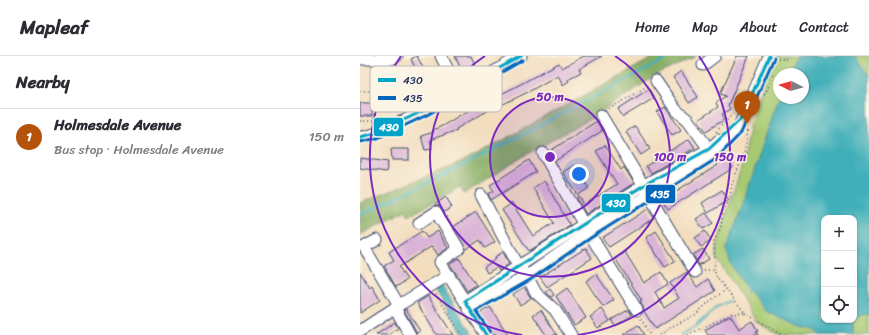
<!DOCTYPE html>
<meta charset="utf-8">
<style>
:root{--surface:#fff;--page:#f2f2f3;--text:#2b2b33;--muted:#7c7c81;--line:#e1e1e2;--accent:#b45309}
body{margin:0;font-family:Sriracha,sans-serif;background:var(--page);color:var(--text)}
.controls{position:absolute;right:12px;bottom:12px;display:grid;overflow:hidden;border-radius:8px;box-shadow:0 1px 3px #0004}
.controls button{width:36px;height:36px;display:grid;place-items:center;padding:0;border:0;border-bottom:1px solid var(--line);background:var(--surface);color:var(--text);font:20px sans-serif}
.compass{position:absolute;left:413px;top:12px;width:36px;height:36px;border-radius:50%;background:var(--surface);box-shadow:0 1px 3px #0004;rotate:276deg}
.you{position:absolute;left:219px;top:118px;width:14px;height:14px;margin:-10px;border:3px solid #fff;border-radius:50%;background:#1a73e8;box-shadow:0 0 0 6px #1a73e833}
.badge{display:grid;place-items:center;width:26px;height:26px;border-radius:50%;background:var(--accent);color:#fff;font-size:13px;font-weight:700}
.pin{position:absolute;translate:-50% -33px;filter:drop-shadow(0 1px 2px #0008)}
.pin::after{content:'';position:absolute;top:21px;width:14px;height:12px;background:inherit;clip-path:polygon(0 0,100% 0,50% 100%)}
.list{margin:0;padding:0;list-style:none}
h2{display:flex;justify-content:space-between;align-items:center;height:52px;margin:0;padding:0 16px;font-size:17px}
h2 small{font-size:13px;font-weight:400;color:var(--muted)}
.list li{display:grid;grid-template-columns:26px 1fr auto;gap:12px;align-items:center;box-sizing:border-box;height:56px;padding:0 16px;border-top:1px solid var(--line)}
.list b{display:block;font-size:15px;white-space:nowrap}
.list p{margin:0;font-size:13px;white-space:nowrap;color:var(--muted)}
.list em{font-size:13px;font-style:normal;color:var(--muted)}
.icon{flex:none;width:22px;height:22px;fill:none;stroke:currentColor;stroke-width:2;stroke-linecap:round;stroke-linejoin:round}
.map{position:relative;flex:none;width:509px;height:279px;overflow:hidden}
header{display:flex;align-items:center;gap:24px;box-sizing:border-box;height:56px;padding:0 20px;background:var(--surface);border-bottom:1px solid var(--line)}
header strong{font-size:19px}
nav{display:flex;gap:22px;margin-inline-start:auto;font-size:14px}
main{display:flex}
aside{flex:1;background:var(--surface)}
.map>svg:first-child{display:block}
</style>
<header>
<strong>Mapleaf</strong>
<nav><a>Home</a><a>Map</a><a>About</a><a>Contact</a></nav>
</header>
<main>
<aside>
<h2>Nearby<small></small></h2>
<ul class="list">
<li><span class="badge">1</span><div><b>Holmesdale Avenue</b><p>Bus stop · Holmesdale Avenue</p></div><em>150 m</em></li>
</ul>
</aside>
<div class="map">
<svg width="509" height="279" viewBox="0 0 509 279">
<rect width="100%" height="100%" fill="#fcf5e5"/>
<filter id="ink" filterUnits="userSpaceOnUse"><feTurbulence type="fractalNoise" baseFrequency=".025" numOctaves="2"/><feDisplacementMap in="SourceGraphic" scale="8" xChannelSelector="R" yChannelSelector="G"/><feConvolveMatrix kernelMatrix="1 2 1 2 8 2 1 2 1" color-interpolation-filters="sRGB"/></filter>
<filter id="wash" filterUnits="userSpaceOnUse"><feTurbulence type="fractalNoise" baseFrequency=".012" numOctaves="4" result="noise"/><feDisplacementMap in="SourceGraphic" scale="16" xChannelSelector="R" yChannelSelector="G"/><feGaussianBlur stdDeviation="0.9" result="paint"/><feColorMatrix in="noise" values="0 0 0 0 0 0 0 0 0 0 0 0 0 0 0 0 0 1.4 0 .05"/><feComposite in="paint" operator="in"/></filter>
<g filter="url(#wash)">
<rect width="100%" height="100%" fill="#f2ddbe"/>
<!-- green -->
<path fill="#a7c971" stroke="#617c68" fill-rule="evenodd" d="M418,0H509V279H419L397,266L356,201L358,187L367,156L382,110L390,67L409,13ZM419,18H443V42H419ZM464,162H494V264H464Z"/>
<!-- forest -->
<polygon fill="#85ad63" stroke="#506e60" points="296,0 337,0 295,20 230,63 164,100 104,138 100,131 49,160 46,154 0,179 0,147 107,104"/>
<!-- water -->
<g fill="#3fafb9" stroke="#2d6f8c">
<path d="M436,0H495L509,20V258L501,259L494,264V162H464V264H493V279H460L455,274L441,271L406,255L380,224L371,208L366,193C386,144 401,92 419,41L443,42V18H428Z"/>
<polygon points="82,229 113,278 104,279 75,233"/>
</g>
<g fill="none" stroke-linecap="round" stroke-linejoin="round">
<!-- stream -->
<g stroke="#3fafb9" stroke-width="2.5">
<polyline points="0,159 105,109 312,0"/>
<polyline points="386,236 389,233"/>
<polyline points="321,279 335,271 357,251 369,245"/>
</g>
</g>
<g id="blocks">
<!-- building -->
<g fill="#dab4d7">
<polygon points="57,0 74,34 67,37 51,3"/>
<polygon points="95,0 111,0 116,11 103,18"/>
<polygon points="224,0 242,0 219,13 221,16 208,23 209,25 203,29 198,19 168,36 135,52 134,51 96,73 97,74 70,84 72,93 65,94 61,80 74,76 73,74 84,69 102,58 159,29 199,7 202,12"/>
<polygon points="377,0 389,0 368,49 370,53 362,58 365,63 346,75 338,64 358,51 356,47 366,40 360,38"/>
<polygon points="321,15 338,41 329,47 313,21"/>
<polygon points="289,33 294,42 263,61 258,53"/>
<polygon points="14,40 39,40 39,53 12,53 12,60 0,60 0,47 14,47"/>
<polygon points="305,51 321,74 312,79 297,56"/>
<polygon points="237,65 242,75 195,105 190,95"/>
<polygon points="275,70 290,93 281,99 266,76"/>
<polygon points="329,83 335,92 291,117 286,110"/>
<polygon points="245,89 261,114 264,111 274,127 226,158 217,142 219,140 224,149 257,128 236,95"/>
<polygon points="31,93 49,93 49,104 32,104"/>
<polygon points="366,100 373,112 308,153 302,144 358,109 356,106"/>
<polygon points="0,102 28,106 26,116 0,112"/>
<polygon points="169,104 176,116 131,144 128,138 134,135 130,129"/>
<polygon points="214,109 229,132 218,139 203,116"/>
<polygon points="184,125 210,169 169,195 142,154 152,147 173,180 194,167 173,132"/>
<polygon points="362,134 369,144 348,157 342,147"/>
<polygon points="86,141 92,151 84,156 80,150 74,149"/>
<polygon points="288,153 294,162 249,191 242,182"/>
<polygon points="116,156 135,186 125,192 120,184 106,193 93,171"/>
<polygon points="346,157 353,167 343,173 336,163"/>
<polygon points="62,175 67,182 78,175 88,192 78,199 72,190 39,211 47,224 36,231 24,210 34,204 29,196"/>
<polygon points="296,175 315,205 305,211 286,182"/>
<polygon points="345,175 351,185 341,191 335,182"/>
<polygon points="226,192 232,202 187,231 180,221"/>
<polygon points="343,193 349,203 339,209 333,199"/>
<polygon points="143,196 149,208 139,215 137,211 127,217 124,211 136,203 135,201"/>
<polygon points="265,196 284,227 301,216 308,228 295,236 304,252 319,242 310,227 327,216 337,231 348,223 355,235 295,273 284,255 283,251 280,246 282,245 255,202"/>
<polygon points="99,202 116,229 107,235 90,208"/>
<polygon points="0,216 10,232 12,230 20,244 0,257"/>
<polygon points="236,218 254,244 243,251 226,225"/>
<polygon points="164,231 171,242 160,249 153,238"/>
<polygon points="207,232 226,262 214,269 196,240"/>
<polygon points="190,233 194,239 191,241 186,236"/>
<polygon points="68,240 93,279 77,279 57,247"/>
<polygon points="130,251 148,279 133,279 120,257"/>
<polygon points="46,253 60,275 57,277 44,254"/>
<polygon points="242,253 250,265 238,272 230,261"/>
<polygon points="181,254 197,279 186,279 173,259"/>
<polygon points="268,254 272,259 255,270 251,264"/>
<polygon points="370,259 379,273 392,265 398,275 396,276 398,279 348,279 345,274"/>
<polygon points="35,266 38,272 29,279 16,279"/>
<polygon points="278,269 284,279 263,279"/>
</g>
</g>
</g>
<g filter="url(#ink)">
<use href="#blocks" fill-opacity="0" stroke="#3b496c" stroke-width="1"/>
<g fill="none" stroke-linecap="round" stroke-linejoin="round">
<defs>
<g id="minor">
<polyline points="81,0 99,36"/>
<polyline points="0,3 31,3 37,0"/>
<polyline points="343,9 355,0"/>
<polyline points="296,25 316,54 328,64 353,99"/>
<polyline points="241,59 335,216"/>
<path d="M0,81C11,81 21,75 32,70C76,51 119,24 161,0"/>
<polyline points="183,97 224,169 277,254"/>
<polyline points="121,139 159,211 167,220 176,237 195,254 211,279"/>
<polyline points="59,167 76,156 99,193 80,206 126,279"/>
<polyline points="17,184 4,191 39,249 89,219"/>
<polyline points="105,245 284,129 349,93 359,84"/>
<polyline points="35,252 50,279"/>
<polyline points="109,253 167,220 229,177 353,99 377,75 409,0"/>
<polyline points="0,275 39,249"/>
</g>
</defs>
<!-- minor casing -->
<use href="#minor" stroke="#3b496c" stroke-width="13"/>
<!-- path -->
<g stroke="#3b496c" stroke-width="1.5" stroke-dasharray="1 3" stroke-linecap="butt">
<polyline points="418,3 424,3 429,5"/>
<polyline points="0,35 13,35 14,65"/>
<path d="M404,38C409,32 412,24 413,16"/>
<polyline points="249,53 289,29"/>
<polyline points="0,65 14,65 16,68"/>
<polyline points="356,76 375,55"/>
<polyline points="344,214 354,214"/>
<polyline points="76,238 102,279"/>
<polyline points="385,257 422,279"/>
<polyline points="281,263 290,279"/>
<polyline points="300,279 313,270 335,259 351,244 366,234"/>
<polyline points="328,279 370,258 385,257 357,222 354,214 355,203 354,185 361,171 363,155 370,143 372,128 384,98 388,74"/>
</g>
<!-- minor -->
<use href="#minor" stroke="#fff" stroke-width="11"/>
<defs>
<g id="bus-1">
<polyline points="0,81 16,77 65,54 161,0"/>
<polyline points="126,279 105,245 284,129 349,93 381,63 409,0"/>
</g>
<g id="bus-2">
<polyline points="0,86 18,82 67,59 163,4"/>
<polyline points="130,276 116,255 170,224 232,181 356,103 381,77 414,2"/>
</g>
</defs>
<!-- bus-1 casing -->
<use href="#bus-1" stroke="#fcf5e5" stroke-width="6"/>
<!-- bus-2 casing -->
<use href="#bus-2" stroke="#fcf5e5" stroke-width="6"/>
<!-- bus-1 -->
<use href="#bus-1" stroke="#01a3c8" stroke-width="3"/>
<!-- bus-2 -->
<use href="#bus-2" stroke="#0065bd" stroke-width="3"/>
</g>
</g>
<!-- distance rings -->
<circle cx="190" cy="101" r="60" fill="#7b2cbf" fill-opacity=".12"/>
<g fill="none" stroke="#7b2cbf" stroke-width="2">
<circle cx="190" cy="101" r="60"/>
<path d="M255 0A120 120 0 1 1 125 0"/>
<path d="M162 279A180 180 0 0 1 41 0M339 0A180 180 0 0 1 218 279"/>
</g>
<!-- legend -->
<rect x="10" y="10" width="132" height="46" rx="6" fill="#fcf5e5" stroke="#b8babc" stroke-width="1"/>
<rect x="18" y="22" width="18" height="4" fill="#01a3c8"/>
<rect x="18" y="40" width="18" height="4" fill="#0065bd"/>
<g font-size="11" fill="#1b2f5e">
<text x="43" y="28">430</text>
<text x="43" y="46">435</text>
</g>
<circle cx="190" cy="101" r="6" fill="#7b2cbf" stroke="#fcf5e5" stroke-width="2"/>
<g font-size="12" text-anchor="middle" font-weight="bold" fill="#7b2cbf" stroke="#fcf5e5" stroke-width="3" stroke-linejoin="round" paint-order="stroke">
<text x="190" y="45">50 m</text>
<text x="310" y="105">100 m</text>
<text x="370" y="105">150 m</text>
</g>
<g stroke="#fcf5e5" stroke-width="1.5">
<rect x="13" y="61" width="31" height="20" rx="4" fill="#01a3c8"/>
<rect x="285" y="128" width="31" height="20" rx="4" fill="#0065bd"/>
<rect x="241" y="137" width="30" height="20" rx="4" fill="#01a3c8"/>
</g>
<g font-size="11" text-anchor="middle" font-weight="bold" fill="#fff">
<text x="29" y="75">430</text>
<text x="300" y="142">435</text>
<text x="256" y="151">430</text>
</g>
</svg>
<div class="controls">
<button>+</button>
<button>−</button>
<button><svg class="icon" aria-label="locate" viewBox="0 0 24 24"><circle cx="12" cy="12" r="6"/><path d="M12 2v4M12 18v4M2 12h4M18 12h4"/></svg></button>
</div>
<svg class="compass" viewBox="-18 -18 36 36"><path d="M0-13l5 13h-10z" fill="#e53935"/><path d="M0 13l5-13h-10z" fill="#7c7c81"/></svg>
<div class="you"></div>
<div class="pin badge" style="left:387px;top:68px">1</div>
</div>
</main>
